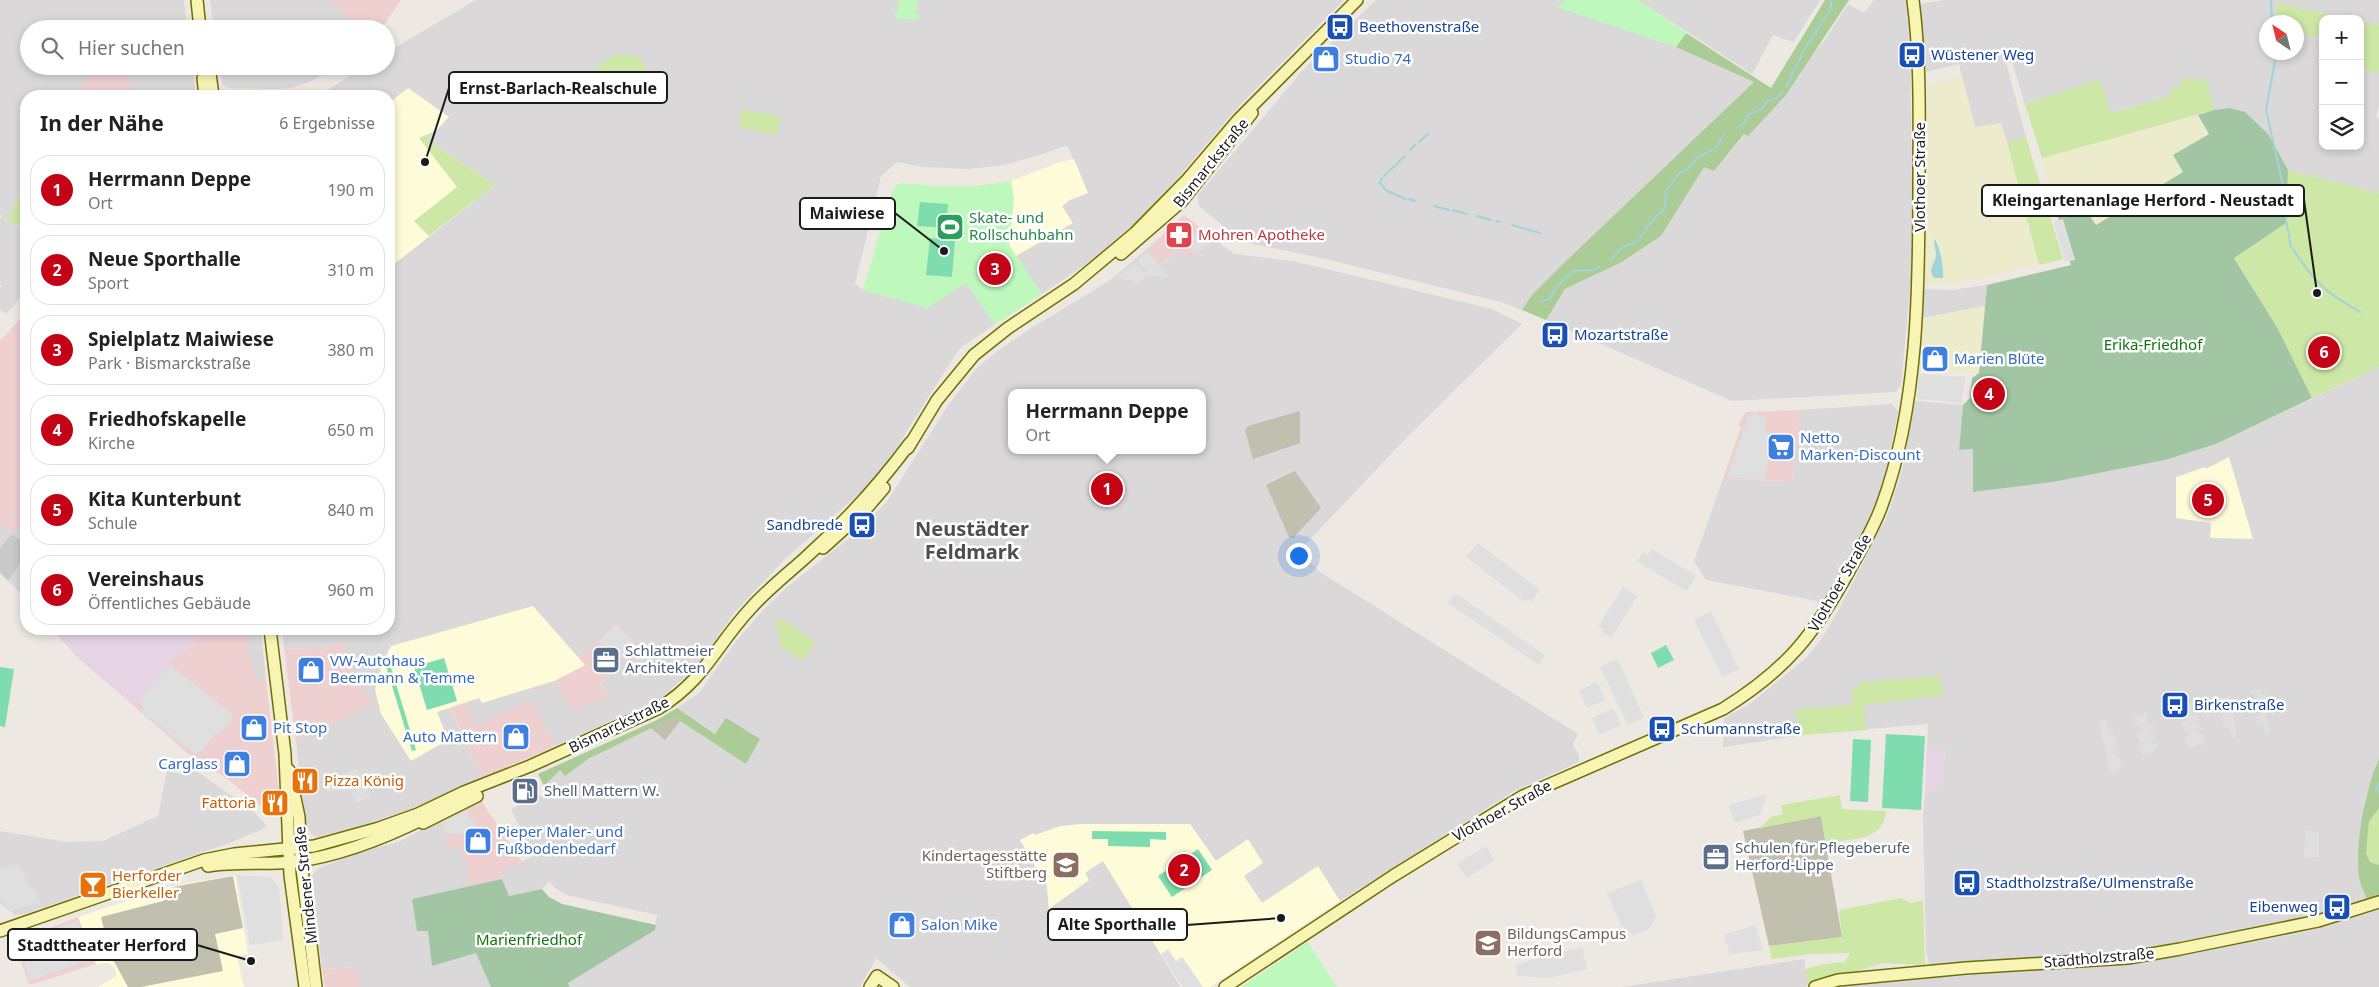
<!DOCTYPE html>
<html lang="de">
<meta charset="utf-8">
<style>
:root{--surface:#fff;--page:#f2f2f2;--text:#222;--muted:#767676;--line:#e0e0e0;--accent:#c40316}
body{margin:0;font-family:"Noto Sans",sans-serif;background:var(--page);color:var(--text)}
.controls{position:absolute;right:15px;top:15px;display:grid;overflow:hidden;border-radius:10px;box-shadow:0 2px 8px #0003}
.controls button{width:45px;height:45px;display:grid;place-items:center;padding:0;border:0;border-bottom:1px solid var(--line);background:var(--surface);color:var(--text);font:25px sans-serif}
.compass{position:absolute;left:2259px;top:15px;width:45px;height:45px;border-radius:50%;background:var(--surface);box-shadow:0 2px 8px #0003;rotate:325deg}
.you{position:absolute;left:1298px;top:555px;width:18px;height:18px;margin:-12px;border:4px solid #fff;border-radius:50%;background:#1a73e8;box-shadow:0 0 0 8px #1a73e833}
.badge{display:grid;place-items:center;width:32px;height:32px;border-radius:50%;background:var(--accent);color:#fff;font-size:16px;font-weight:700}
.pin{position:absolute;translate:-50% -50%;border:2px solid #fff;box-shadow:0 1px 5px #0006}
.popup{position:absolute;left:1008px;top:389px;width:198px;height:65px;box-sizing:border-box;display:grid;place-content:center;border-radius:10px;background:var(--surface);filter:drop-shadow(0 1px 4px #0005);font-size:16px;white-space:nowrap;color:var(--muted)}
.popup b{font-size:19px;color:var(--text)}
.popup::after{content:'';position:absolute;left:50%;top:100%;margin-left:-10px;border:10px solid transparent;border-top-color:var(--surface)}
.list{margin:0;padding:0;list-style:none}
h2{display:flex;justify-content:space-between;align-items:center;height:65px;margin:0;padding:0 20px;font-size:21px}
h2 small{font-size:16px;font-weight:400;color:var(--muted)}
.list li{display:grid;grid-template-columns:32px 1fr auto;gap:15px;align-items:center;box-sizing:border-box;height:70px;margin:0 10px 10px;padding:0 10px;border:1px solid var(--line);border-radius:20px}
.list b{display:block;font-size:19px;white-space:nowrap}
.list p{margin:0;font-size:16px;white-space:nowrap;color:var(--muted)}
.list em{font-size:16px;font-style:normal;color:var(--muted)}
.icon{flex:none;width:28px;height:28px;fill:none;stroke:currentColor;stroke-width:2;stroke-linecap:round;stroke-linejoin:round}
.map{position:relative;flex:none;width:2379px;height:987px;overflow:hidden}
.search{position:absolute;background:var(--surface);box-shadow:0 2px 8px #0003;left:20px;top:20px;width:375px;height:55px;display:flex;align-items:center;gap:12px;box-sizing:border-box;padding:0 18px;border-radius:28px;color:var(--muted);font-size:19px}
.panel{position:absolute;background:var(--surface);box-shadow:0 2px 8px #0003;left:20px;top:90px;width:375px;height:545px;border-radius:20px}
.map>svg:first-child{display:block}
</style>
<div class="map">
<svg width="2379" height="987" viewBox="0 0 2379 987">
<rect width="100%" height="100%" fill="#ede8e1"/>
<!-- residential -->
<g fill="#dad8d8" fill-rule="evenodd">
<polygon points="0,0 184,0 187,29 29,29 29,66 119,66 90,75 71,96 26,96 26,186 7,219 26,231 26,291 6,314 0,309 0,288 2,286 0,284 0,219 2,216 0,215"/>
<polygon points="210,0 332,0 341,8 354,29 214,29"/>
<path d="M476,0H1344L1239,106L1146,215L1085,265L1042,294L1016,256L1072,223L1062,207L1069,200L1088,193L1067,145L1043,154L1004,165L969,169L922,167L897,162L881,176L855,284L863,290L927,307L966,283L995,324L959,349L892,455L868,486L785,559L735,612L693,670L658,700L555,746L531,700L476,727L450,708L482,778L441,798L370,823L317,837L312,835L305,825L296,741L371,704L349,667L343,642L315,649L284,648L282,629H389V268L494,185L427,140L449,117L408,88L389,103V96H330L326,91L366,66H386V53ZM618,622L616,666L600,684L605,689L554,681Z"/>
<polygon points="1376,0 1566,0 1558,7 1676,47 1754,82 1567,260 1531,296 1522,310 1501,302 1317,257 1252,244 1237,237 1200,207 1198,203 1198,195 1303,70"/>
<polygon points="1638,0 1820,0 1794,42 1773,35 1752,74"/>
<polygon points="1874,0 1906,0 1910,44 1913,258 1901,385 1896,392 1732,401 1546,320 1565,289 1622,262 1661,236 1704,166 1714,171 1824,41 1848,4 1864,13"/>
<polygon points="1945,0 2379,0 2379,25 2360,21 2360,19 2350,19 2277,3 2275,22 2266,22 2266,52 2296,52 2297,33 2323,38 2323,146 2360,146 2360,69 2379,73 2379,105 2376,117 2379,118 2379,193 2288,170 2269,135 2229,108 2214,110 2206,81 2181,86 2171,96 2110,113 2099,80 2025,104 2012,62 2006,63 2026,137 2007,142 2001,123 1975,127 1959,64 1926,72 1920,4"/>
<polygon points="124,66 192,66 196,96 136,96"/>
<polygon points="220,66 338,66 307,83 291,88 276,89 229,88 222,84"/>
<path d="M1215,240L1234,254L1292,261L1364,278L1492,309L1522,324L1410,434L1300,550L1301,554L1320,572L1578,734L1573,744L1579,756V762L1516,790L1340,901L1318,866L1262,903L1244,876L1248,839L1216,861L1190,824L1061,826L1020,840L1047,886L1049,908L1089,880L1085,873L1103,861L1181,987H910L876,958L860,987H570L568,983L655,930L657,915L566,895L554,887L549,881L542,889L509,896L500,873L533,856L511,809L547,793L544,786L560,770L565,776L588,759L674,717L746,764L759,739L716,734L677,708L699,693L737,640L766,607L787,587L853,535L886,503L949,404L977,368L996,352L1033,327L1109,281L1147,249L1162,265L1176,250L1193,256ZM1012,393H1202V450H1012Z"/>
<polygon points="1987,285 1985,306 1922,318 1924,289 1952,290"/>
<polygon points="2379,367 2379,759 2365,798 2360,844 2359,878 2367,899 2338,909 2279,923 2136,950 1930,966 1926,951 1923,817 1925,793 1942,788 1945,748 1927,747 1928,724 1811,734 1723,747 1724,718 1751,703 1806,658 1822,638 1836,615 1888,514 1902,471 1915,401 1963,405 1959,450 1973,448 1973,492 2053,482 2165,460 2216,444"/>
<polygon points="1892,404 1898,412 1886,472 1878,496 1862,534 1818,609 1817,601 1813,600 1706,580 1694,561 1723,479 1792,481 1800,410"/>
<polygon points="26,518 26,545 12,534 0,548 0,523 12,534"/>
<polygon points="26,555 26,598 8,581"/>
<polygon points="246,629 261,629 266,680 255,681"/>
<polygon points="190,766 254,812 266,825 265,828 232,842 24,914 15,915 0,903 0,831 67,842 103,841 158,816 167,771 188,775"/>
<polygon points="438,820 462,848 472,886 413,899 417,931 428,931 476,952 491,987 358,987 359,967 322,969 311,876 319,868 361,852 401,841"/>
<polygon points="2379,910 2379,987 1835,987 1876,982 2143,963 2304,932"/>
<polygon points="1804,959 1808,984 1806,987 1622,987"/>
</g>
<!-- commercial -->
<g fill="#eed0d1">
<polygon points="332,0 401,0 381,29 354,29 341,8"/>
<polygon points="119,66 124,66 136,96 71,96 90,75"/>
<polygon points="1183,216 1187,217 1215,240 1193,256 1183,256 1176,250 1161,265 1147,249"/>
<polygon points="26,312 26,518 12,534 0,523 0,341"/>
<polygon points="1800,410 1792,481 1723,479 1741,427 1738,425 1746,412"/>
<polygon points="618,622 639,645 600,683 608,696 574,712 554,681 585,665 579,659 581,655"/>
<polygon points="205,629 246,629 255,680 266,680 281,809 272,815 226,778 193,758 133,705 183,649 186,652"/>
<polygon points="343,642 349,667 372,704 296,741 284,648 315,649"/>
<polygon points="531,700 555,746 482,778 450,707 465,703 476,727"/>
<polygon points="480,799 522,862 500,873 502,879 472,886 462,849 450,847 438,820"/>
<polygon points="78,917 96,964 33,984 29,984 14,942"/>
<polygon points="360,967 358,987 325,987 322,969"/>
</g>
<!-- industrial -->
<g fill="#e6d3e4">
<polygon points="52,629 205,629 186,652 183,650 133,705 77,657"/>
<polygon points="1927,747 1945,748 1942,788 1925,793"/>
</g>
<!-- education -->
<g fill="#fefbd8">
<polygon points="408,88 449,117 427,140 495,185 389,268 389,103"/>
<polygon points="1074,159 1088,193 1070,200 1062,206 1073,223 1016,256 1009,245 1014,199 1011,181 1060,162"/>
<polygon points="2229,457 2253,539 2210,538 2211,523 2176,518 2176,477 2205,467 2206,469"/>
<polygon points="533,606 585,665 554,681 482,703 479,698 437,712 448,740 411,761 381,714 375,689 384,659 391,646"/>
<polygon points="1081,824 1190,824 1216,861 1248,839 1263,863 1244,876 1262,903 1318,866 1340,901 1210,987 1181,987 1103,861 1085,873 1089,880 1049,909 1047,886 1020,840 1033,833 1035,835 1061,826"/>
<polygon points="235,875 248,954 237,956 244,987 98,987 116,976 115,968 109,963 96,964 78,917 172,886"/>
</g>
<!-- religious -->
<polygon fill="#c9c9c9" points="12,534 26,545 26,555 8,581 0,573 0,548"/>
<!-- construction -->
<g fill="#c1bfad">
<polygon points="1300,411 1300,443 1253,459 1245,430 1248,426"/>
<polygon points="1295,471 1321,508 1293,538 1289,537 1266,485"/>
<polygon points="674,717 680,721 665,740 651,728"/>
<polygon points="1821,816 1842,937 1769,946 1743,831"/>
<polygon points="233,876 243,928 215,934 223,971 141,987 128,987 110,954 101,917 163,901 173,887"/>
</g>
<!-- farmland -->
<g fill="#ecebcc">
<polygon points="1962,76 1975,127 2001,123 2039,265 1955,283 1926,284 1928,85"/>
<polygon points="2198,115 2209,134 2173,155 2183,172 2096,225 2068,185 2052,194 2042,158"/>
<polygon points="1985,306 1979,373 1916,369 1922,318"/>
</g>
<!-- grass -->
<g fill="#cde7a6">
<polygon points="2277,3 2350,19 2323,19 2323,38 2297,33 2296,22 2275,22"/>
<polygon points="2360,21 2379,25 2379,73 2360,69"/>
<polygon points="615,54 637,56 646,67 645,87 630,103 621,105 593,71"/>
<polygon points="2183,77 2207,81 2214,110 2042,158 2025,104 2100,79 2111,113 2171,96 2169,89 2181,86"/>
<polygon points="743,109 781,117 777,135 739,127"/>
<polygon points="435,131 427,140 495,185 429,236 414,221 457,187 419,138"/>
<polygon points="2026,137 2063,259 2039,265 2007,142"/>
<polygon points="2288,170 2379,193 2379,367 2312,398 2278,329 2234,257 2286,223"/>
<polygon points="26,186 26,230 7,219"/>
<polygon points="780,618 816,642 803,661 778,645 781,640 777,637 781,631 774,627"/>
<polygon points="1940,676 1943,695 1864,705 1866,730 1790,736 1799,731 1795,709 1853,705 1852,688 1860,687 1859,682"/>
<path d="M1840,795L1842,809L1886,811C1885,841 1849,839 1826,843L1821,816L1760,828L1771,817L1783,814L1781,805Z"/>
<polygon points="2379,808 2379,865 2370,862 2366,853 2369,822"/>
<polygon points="1901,898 1911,903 1923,900 1925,965 1883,963 1851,973 1822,978 1808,984 1805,969 1824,964 1845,962 1850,953 1810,954 1772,959 1769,946 1842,937 1839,910"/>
</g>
<!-- forest -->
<g fill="#abcc96">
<polygon points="1825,0 1849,0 1785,96 1748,136 1744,134 1714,171 1704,167 1661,236 1622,262 1565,289 1546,320 1522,310 1531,296 1567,260 1754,82 1676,47 1686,33 1771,88"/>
<polygon points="677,708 715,734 726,718 760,739 746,764 674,717 588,759 565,776 560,770 544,786 538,774 657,720"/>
<path d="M2379,759V808L2369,822L2366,853L2370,862L2379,865V895L2367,899C2364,892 2360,884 2359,877C2355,843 2365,790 2379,759Z"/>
</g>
<!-- cemetery -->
<g fill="#a2c6a4">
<polygon points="2229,108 2245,112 2269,135 2288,170 2286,223 2234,258 2278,329 2312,398 2216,444 2165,460 2053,482 1973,492 1973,449 1959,450 1963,405 1970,398 1972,378 1979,373 1987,285 2071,265 2052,194 2068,184 2096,225 2183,172 2173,155 2209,134 2198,115 2214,110"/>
<polygon points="502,879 509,896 542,889 549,897 562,904 656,925 655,930 568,983 570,987 491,987 476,953 432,966 428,931 417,931 412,899"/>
</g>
<!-- park -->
<g fill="#bef8bd">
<polygon points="899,0 918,0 916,14 921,15 918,20 896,18 893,12 898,12"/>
<polygon points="1566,0 1638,0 1686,33 1676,47 1557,7"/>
<polygon points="1011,181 1014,199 1009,245 1042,294 995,324 966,283 927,308 863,290 891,195 896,186 901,183 933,186 977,186"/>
<polygon points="1308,942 1337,987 1242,987 1250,981"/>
</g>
<!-- pitch -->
<g fill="#7fdcaf">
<polygon points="920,202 948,204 946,228 917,226"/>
<polygon points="930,238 955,240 952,277 926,275"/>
<polygon points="1666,645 1674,660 1658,668 1651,653"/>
<polygon points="444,658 457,701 427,710 414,667"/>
<polygon points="389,661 416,750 412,751 385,663"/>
<polygon points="0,667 14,669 5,727 0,726"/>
<polygon points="1886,734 1925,736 1921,810 1882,808"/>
<polygon points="1853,739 1871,740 1868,802 1850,801"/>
<polygon points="1092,831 1166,832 1166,840 1150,839 1150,847 1108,846 1108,839 1092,839"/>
<polygon points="1198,849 1212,870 1172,897 1158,876"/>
</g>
<!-- parking -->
<g fill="#dfdfdf">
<polygon points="2063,219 2075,260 2065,262 2054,222"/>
<polygon points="1197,232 1212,241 1194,255 1185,240"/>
<polygon points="1147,252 1169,276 1166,278 1149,276 1136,284 1134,281 1114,278 1135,263 1145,273 1146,271 1137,260"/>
<polygon points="1919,374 1965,377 1962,403 1917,399"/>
<polygon points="1754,412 1758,412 1758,416 1766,417 1765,432 1772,433 1765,480 1727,477 1748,416"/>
<polygon points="1478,543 1540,590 1532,601 1528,599 1525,602 1466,557"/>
<polygon points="1652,549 1696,576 1686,591 1637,561 1643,552 1648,555"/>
<polygon points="1623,587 1637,596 1611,638 1602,632 1603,629 1598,627"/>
<polygon points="1455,593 1545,655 1539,665 1448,603"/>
<polygon points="1711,612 1739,669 1722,677 1694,620"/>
<polygon points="616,624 636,645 617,662 598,641"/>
<polygon points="1617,659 1644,717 1628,725 1600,667"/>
<polygon points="170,665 232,714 232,722 214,736 196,755 142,712 143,707 137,702"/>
<polygon points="1597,682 1605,700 1587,708 1579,691"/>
<polygon points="2261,689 2262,695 2268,694 2269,699 2263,701 2269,728 2270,733 2266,734 2263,723 2258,724 2256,716 2261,715 2260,710 2255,711 2253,703 2258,702 2256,693 2251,694 2250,691"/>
<polygon points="2229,696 2236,728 2235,737 2232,738 2229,727 2224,728 2221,715 2226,713 2224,703 2218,704 2217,699"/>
<polygon points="2191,703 2193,715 2198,714 2199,720 2194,721 2195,724 2200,723 2201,729 2196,730 2197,734 2202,733 2205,744 2188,748 2185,737 2190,735 2189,732 2184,733 2182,722 2187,721 2186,716 2181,717 2179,706"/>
<polygon points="1613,708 1621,725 1600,735 1592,718"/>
<polygon points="2146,713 2148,725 2153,724 2154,730 2149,731 2150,734 2155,733 2156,739 2151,740 2152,744 2157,743 2158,748 2153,750 2154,752 2142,755 2140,747 2145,745 2144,742 2139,743 2137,732 2142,731 2141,726 2136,727 2134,716"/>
<polygon points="2106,720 2108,729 2113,728 2114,731 2109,733 2109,736 2115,735 2118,750 2112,751 2113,754 2118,753 2122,768 2110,773 2099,721"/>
<polygon points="358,768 371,797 355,803 350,789 327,792 325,781"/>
<polygon points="1767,794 1760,815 1735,823 1729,805"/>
<polygon points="464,808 480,831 473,835 446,833 440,820"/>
<polygon points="2305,831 2319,832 2319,857 2304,857"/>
<polygon points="1486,846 1494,860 1467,878 1457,864"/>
<polygon points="18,864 40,902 11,911 0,898 0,870"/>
<polygon points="237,875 269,877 279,886 283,940 250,945"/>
<polygon points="1641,880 1656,916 1650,928 1633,935 1621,925 1607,893"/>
<polygon points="77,921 92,959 30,981 17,943"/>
<polygon points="1755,925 1763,950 1730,954 1724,935"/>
<polygon points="1582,947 1587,969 1550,978 1518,976 1515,965"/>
<polygon points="1168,949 1176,961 1182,957 1203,987 1182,987 1161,954"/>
</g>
<!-- water -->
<path fill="#a1d3db" d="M1934,239C1940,244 1944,270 1943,278H1934C1927,268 1935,265 1936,255C1936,250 1934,244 1934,239Z"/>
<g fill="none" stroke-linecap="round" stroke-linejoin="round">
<!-- stream -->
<g stroke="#a1d3db" stroke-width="2">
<polyline points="2271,0 2272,22"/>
<polyline points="2275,61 2266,110 2288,207 2286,220 2291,247"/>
<polyline points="1786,87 1804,50 1831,8 1831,0"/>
<polyline points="1738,127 1744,124 1748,115 1763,108 1767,101 1775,99 1782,93"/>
<polyline points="1419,142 1428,134"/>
<polyline points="1410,150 1415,145"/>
<polyline points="1384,176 1405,156"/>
<polyline points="1382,178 1380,183 1387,191 1406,199"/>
<polyline points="1409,199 1415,201"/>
<polyline points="1434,206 1449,210"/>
<polyline points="1453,210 1467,214"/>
<polyline points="1477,216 1491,220"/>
<polyline points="1496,221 1500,222"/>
<polyline points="1512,225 1540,233"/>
<path d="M2293,249C2315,283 2325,292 2360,312"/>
<polyline points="1612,258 1623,247 1638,241 1651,222 1665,208 1666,191 1679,173 1687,170 1698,157 1716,148 1724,134"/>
<polyline points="1541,301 1550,299 1556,288 1573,271 1593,270 1600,267"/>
<polyline points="2379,783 2376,790 2379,792"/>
</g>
<defs>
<g id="secondary">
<polyline points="197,0 200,29"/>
<polyline points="209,66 213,96"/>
<polyline points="203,78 205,96"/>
<polyline points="1121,254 1182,201 1252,113"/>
<polyline points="908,448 937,400 974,355 1008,328 1074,284 1135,233 1187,180 1238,120 1357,0"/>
<polyline points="823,548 866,509 884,488"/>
<polyline points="270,629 285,754 290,875 305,987"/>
<polyline points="289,770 299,817 301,860 316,987"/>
<polyline points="423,823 477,796"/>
<path d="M208,866C236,861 265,865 293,862C340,856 385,838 427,817"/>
<path d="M0,931L204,860L234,854L314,846L379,828L418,814L464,792L530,766L659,708C705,680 716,645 751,608C767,590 786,575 804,559C843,524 879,485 910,443"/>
<polyline points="870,987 877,976 893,987"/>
<path d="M1225,987L1393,876L1523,796L1723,709C1787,669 1813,636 1849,571C1861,549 1874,528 1882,505C1918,408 1919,289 1919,186C1919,124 1921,62 1913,0"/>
<polyline points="1815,987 1838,980 1966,968 2128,958 2180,949 2318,921 2379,902"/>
</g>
</defs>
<!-- secondary casing -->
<use href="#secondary" stroke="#6e6f06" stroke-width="14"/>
<!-- secondary -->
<use href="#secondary" stroke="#f8f5b4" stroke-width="11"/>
</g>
<!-- icons -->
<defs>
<symbol id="bus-square" viewBox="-11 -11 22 22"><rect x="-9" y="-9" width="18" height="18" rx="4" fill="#1a4fb4" stroke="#fff"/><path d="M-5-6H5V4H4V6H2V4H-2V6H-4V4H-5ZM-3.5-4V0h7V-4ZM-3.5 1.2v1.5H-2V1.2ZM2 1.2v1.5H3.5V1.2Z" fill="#fff"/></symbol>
<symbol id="shop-square" viewBox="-11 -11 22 22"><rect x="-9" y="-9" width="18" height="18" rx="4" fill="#3f7fe0" stroke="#fff"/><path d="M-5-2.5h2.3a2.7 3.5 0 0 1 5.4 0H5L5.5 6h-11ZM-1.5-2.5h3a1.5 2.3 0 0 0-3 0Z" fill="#fff"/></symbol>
<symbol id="stadium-square" viewBox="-11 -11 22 22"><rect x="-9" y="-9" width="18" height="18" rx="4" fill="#2e9e5b" stroke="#fff"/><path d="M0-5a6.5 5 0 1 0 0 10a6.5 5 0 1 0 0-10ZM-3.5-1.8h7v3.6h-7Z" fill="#fff"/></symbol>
<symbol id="pharmacy-square" viewBox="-11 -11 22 22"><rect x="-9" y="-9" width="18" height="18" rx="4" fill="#e0444e" stroke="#fff"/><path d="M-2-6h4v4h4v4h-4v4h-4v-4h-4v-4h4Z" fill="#fff"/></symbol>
<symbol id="supermarket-square" viewBox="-11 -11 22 22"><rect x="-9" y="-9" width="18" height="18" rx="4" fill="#3f7fe0" stroke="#fff"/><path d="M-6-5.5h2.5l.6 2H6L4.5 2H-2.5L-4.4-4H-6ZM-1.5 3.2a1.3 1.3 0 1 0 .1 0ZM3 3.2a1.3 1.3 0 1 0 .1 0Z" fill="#fff"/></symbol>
<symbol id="office-square" viewBox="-11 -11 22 22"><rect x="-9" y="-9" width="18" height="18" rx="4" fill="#5c6f8a" stroke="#fff"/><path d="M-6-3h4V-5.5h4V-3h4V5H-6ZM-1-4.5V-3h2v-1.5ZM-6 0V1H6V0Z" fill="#fff"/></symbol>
<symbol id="restaurant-square" viewBox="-11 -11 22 22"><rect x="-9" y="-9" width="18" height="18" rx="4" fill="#e8710a" stroke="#fff"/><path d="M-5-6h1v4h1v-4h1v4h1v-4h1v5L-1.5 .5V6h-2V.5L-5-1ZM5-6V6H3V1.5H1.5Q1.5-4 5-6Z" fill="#fff"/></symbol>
<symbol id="fuel-square" viewBox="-11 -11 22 22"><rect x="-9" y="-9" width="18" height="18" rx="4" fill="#5c6f8a" stroke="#fff"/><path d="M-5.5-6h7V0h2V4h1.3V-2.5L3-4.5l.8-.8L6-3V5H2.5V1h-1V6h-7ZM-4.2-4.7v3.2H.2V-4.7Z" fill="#fff"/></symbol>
<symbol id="school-square" viewBox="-11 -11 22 22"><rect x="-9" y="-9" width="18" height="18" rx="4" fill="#8d6e63" stroke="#fff"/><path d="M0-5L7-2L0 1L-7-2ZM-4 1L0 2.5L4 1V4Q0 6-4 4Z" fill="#fff"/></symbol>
<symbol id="bar-square" viewBox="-11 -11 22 22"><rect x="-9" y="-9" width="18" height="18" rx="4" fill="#e8710a" stroke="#fff"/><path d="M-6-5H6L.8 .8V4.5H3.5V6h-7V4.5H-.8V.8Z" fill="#fff"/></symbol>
</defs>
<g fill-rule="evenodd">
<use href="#bus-square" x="1324" y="11" width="32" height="32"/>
<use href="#bus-square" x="1896" y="39" width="32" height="32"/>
<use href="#shop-square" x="1310" y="43" width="32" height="32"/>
<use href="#stadium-square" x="934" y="211" width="32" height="32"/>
<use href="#pharmacy-square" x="1163" y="219" width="32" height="32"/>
<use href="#bus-square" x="1539" y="319" width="32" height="32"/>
<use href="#shop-square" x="1919" y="343" width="32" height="32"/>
<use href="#supermarket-square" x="1765" y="431" width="32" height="32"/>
<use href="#bus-square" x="846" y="509" width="32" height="32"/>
<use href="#office-square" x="590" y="644" width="32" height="32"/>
<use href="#shop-square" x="295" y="654" width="32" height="32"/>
<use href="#bus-square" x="2159" y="689" width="32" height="32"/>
<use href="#shop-square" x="238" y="712" width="32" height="32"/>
<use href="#bus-square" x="1646" y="713" width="32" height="32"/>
<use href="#shop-square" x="500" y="721" width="32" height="32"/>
<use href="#shop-square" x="221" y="748" width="32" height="32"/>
<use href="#restaurant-square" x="289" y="765" width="32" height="32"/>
<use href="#fuel-square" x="509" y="775" width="32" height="32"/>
<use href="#restaurant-square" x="259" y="787" width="32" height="32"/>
<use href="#shop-square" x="462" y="825" width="32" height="32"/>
<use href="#office-square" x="1700" y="841" width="32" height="32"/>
<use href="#school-square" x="1050" y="849" width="32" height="32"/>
<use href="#bus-square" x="1951" y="867" width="32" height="32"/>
<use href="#bar-square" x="77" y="869" width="32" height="32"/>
<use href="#bus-square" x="2321" y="891" width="32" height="32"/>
<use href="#shop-square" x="886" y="909" width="32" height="32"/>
<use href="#school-square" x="1472" y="927" width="32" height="32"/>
</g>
<g text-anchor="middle" stroke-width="5" stroke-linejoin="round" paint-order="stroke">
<!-- transit labels -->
<g font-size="15" fill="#164399" stroke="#fff" text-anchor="start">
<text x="1359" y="32">Beethovenstraße</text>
<text x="1931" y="60">Wüstener Weg</text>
<text x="1574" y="340">Mozartstraße</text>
<text x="843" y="530" text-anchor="end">Sandbrede</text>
<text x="2194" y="710">Birkenstraße</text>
<text x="1681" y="734">Schumannstraße</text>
<text x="1986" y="888">Stadtholzstraße/Ulmenstraße</text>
<text x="2318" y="912" text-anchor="end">Eibenweg</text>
</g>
<!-- shop labels -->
<g font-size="15" fill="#366cbe" stroke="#fff" text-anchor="start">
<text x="1345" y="64">Studio 74</text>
<text x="1954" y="364">Marien Blüte</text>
<text x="1800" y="443">Netto<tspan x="1800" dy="17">Marken-Discount</tspan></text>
<text x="330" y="666">VW-Autohaus<tspan x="330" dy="17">Beermann &amp; Temme</tspan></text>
<text x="273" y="733">Pit Stop</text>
<text x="497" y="742" text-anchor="end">Auto Mattern</text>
<text x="218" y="769" text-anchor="end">Carglass</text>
<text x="497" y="837">Pieper Maler- und<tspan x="497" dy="17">Fußbodenbedarf</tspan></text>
<text x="921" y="930">Salon Mike</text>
</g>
<!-- street labels -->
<g font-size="15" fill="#1b1b1b" stroke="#fff">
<text transform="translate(1211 163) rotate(-51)" y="5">Bismarckstraße</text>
<text transform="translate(1920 177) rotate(-90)" y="5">Vlothoer Straße</text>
<text transform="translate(1840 583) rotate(-60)" y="5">Vlothoer Straße</text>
<text transform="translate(619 725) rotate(-26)" y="5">Bismarckstraße</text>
<text transform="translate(1502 811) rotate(-29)" y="5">Vlothoer Straße</text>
<text transform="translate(306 885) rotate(-96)" y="5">Mindener Straße</text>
<text transform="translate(2099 958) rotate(-5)" y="5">Stadtholzstraße</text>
</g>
<!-- leisure labels -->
<g font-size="15" fill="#27864d" stroke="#fff" text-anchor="start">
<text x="969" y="223">Skate- und<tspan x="969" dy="17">Rollschuhbahn</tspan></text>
</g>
<!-- health labels -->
<g font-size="15" fill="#be3a42" stroke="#fff" text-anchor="start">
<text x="1198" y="240">Mohren Apotheke</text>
</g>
<!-- park labels -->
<g font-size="15" fill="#0e760c" stroke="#fff">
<text x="2153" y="350">Erika-Friedhof</text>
<text x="529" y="945">Marienfriedhof</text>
</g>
<!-- service labels -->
<g font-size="15" fill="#4e5e75" stroke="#fff" text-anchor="start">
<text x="625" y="656">Schlattmeier<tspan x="625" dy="17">Architekten</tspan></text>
<text x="544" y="796">Shell Mattern W.</text>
<text x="1735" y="853">Schulen für Pflegeberufe<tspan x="1735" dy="17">Herford-Lippe</tspan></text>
</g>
<!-- food labels -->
<g font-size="15" fill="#c56008" stroke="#fff" text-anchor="start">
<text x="324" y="786">Pizza König</text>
<text x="256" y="808" text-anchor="end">Fattoria</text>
<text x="112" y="881">Herforder<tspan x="112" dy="17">Bierkeller</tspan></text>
</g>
<!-- education labels -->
<g font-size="15" fill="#785e54" stroke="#fff" text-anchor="end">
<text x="1047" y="861">Kindertagesstätte<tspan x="1047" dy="17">Stiftberg</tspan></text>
<text x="1507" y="939" text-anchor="start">BildungsCampus<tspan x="1507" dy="17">Herford</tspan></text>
</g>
<!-- district labels -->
<g font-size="20" font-weight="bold" fill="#4e4e4e" stroke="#fff">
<text x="972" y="536">Neustädter<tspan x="972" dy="23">Feldmark</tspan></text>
</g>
</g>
<!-- callouts -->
<path fill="none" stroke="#1b1b1b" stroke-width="2" d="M425 162L449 88M2317 293L2304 200M944 251L895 213M1281 918L1187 925M251 961L197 945"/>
<g fill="#1b1b1b" stroke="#fff" stroke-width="2">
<circle cx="425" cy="162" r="5"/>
<circle cx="2317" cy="293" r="5"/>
<circle cx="944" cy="251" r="5"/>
<circle cx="1281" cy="918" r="5"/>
<circle cx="251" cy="961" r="5"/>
</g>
<g fill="#fff" stroke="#1b1b1b" stroke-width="2">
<rect x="449" y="72" width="218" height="31" rx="5"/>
<rect x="1982" y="185" width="322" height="31" rx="5"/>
<rect x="800" y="198" width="95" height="31" rx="5"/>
<rect x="1048" y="909" width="139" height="31" rx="5"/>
<rect x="8" y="929" width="189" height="31" rx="5"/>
</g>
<g font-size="16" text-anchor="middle" font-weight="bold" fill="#1b1b1b">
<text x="558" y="94">Ernst-Barlach-Realschule</text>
<text x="2143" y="206">Kleingartenanlage Herford - Neustadt</text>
<text x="847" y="219">Maiwiese</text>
<text x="1117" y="930">Alte Sporthalle</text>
<text x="102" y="951">Stadttheater Herford</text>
</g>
</svg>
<div class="controls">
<button>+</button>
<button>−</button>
<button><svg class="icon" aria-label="layers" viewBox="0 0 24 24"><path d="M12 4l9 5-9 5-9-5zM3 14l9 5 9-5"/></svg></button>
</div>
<svg class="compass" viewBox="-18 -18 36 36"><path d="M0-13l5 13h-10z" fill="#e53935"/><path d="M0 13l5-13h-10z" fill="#767676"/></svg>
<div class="you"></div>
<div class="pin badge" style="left:1107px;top:489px">1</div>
<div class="popup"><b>Herrmann Deppe</b>Ort</div>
<div class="pin badge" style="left:1184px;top:870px">2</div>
<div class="pin badge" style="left:995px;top:269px">3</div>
<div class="pin badge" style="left:1989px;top:394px">4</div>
<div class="pin badge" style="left:2208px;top:500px">5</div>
<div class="pin badge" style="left:2324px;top:352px">6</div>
<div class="search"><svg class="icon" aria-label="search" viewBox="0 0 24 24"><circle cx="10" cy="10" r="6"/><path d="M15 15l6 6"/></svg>Hier suchen</div>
<section class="panel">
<h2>In der Nähe<small>6 Ergebnisse</small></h2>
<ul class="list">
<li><span class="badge">1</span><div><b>Herrmann Deppe</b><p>Ort</p></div><em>190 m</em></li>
<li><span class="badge">2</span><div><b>Neue Sporthalle</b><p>Sport</p></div><em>310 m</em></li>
<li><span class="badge">3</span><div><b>Spielplatz Maiwiese</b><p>Park · Bismarckstraße</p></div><em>380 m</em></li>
<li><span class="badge">4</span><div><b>Friedhofskapelle</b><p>Kirche</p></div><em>650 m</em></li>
<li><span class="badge">5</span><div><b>Kita Kunterbunt</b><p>Schule</p></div><em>840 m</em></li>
<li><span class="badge">6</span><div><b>Vereinshaus</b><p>Öffentliches Gebäude</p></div><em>960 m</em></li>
</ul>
</section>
</div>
